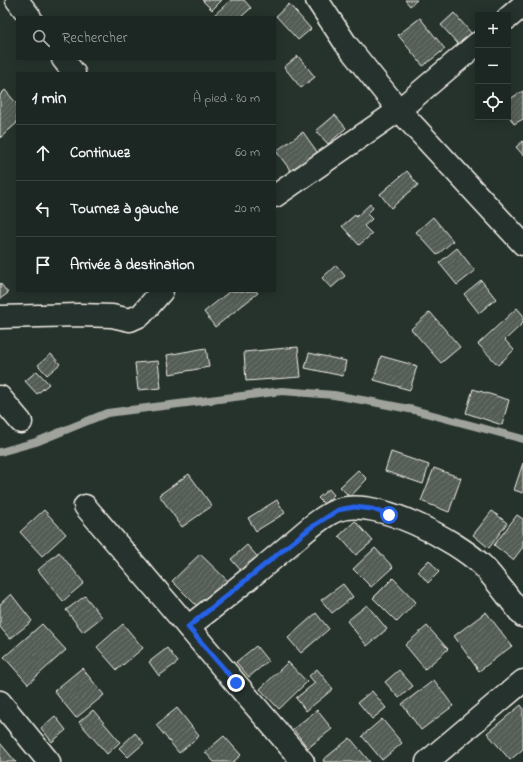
<!DOCTYPE html>
<html lang="fr">
<meta charset="utf-8">
<style>
:root{--surface:#1c2622;--page:#29322f;--text:#f1f3f6;--muted:#a0a5a5;--line:#3a4340}
body{margin:0;font-family:"Indie Flower",sans-serif;background:var(--page);color:var(--text)}
.controls{position:absolute;right:12px;top:12px;display:grid;overflow:hidden;border-radius:0px;box-shadow:0 2px 10px #0003}
.controls button{width:36px;height:36px;display:grid;place-items:center;padding:0;border:0;border-bottom:1px solid var(--line);background:var(--surface);color:var(--text);font:20px sans-serif}
.stop{position:absolute;width:12px;height:12px;margin:-9px;border:3px solid #2563eb;border-radius:50%;background:#fff}
.stop.end{background:#2563eb;border-color:#fff;box-shadow:0 1px 4px #0008}
.list{margin:0;padding:0;list-style:none}
h2{display:flex;justify-content:space-between;align-items:center;height:52px;margin:0;padding:0 16px;font-size:17px}
h2 small{font-size:13px;font-weight:400;color:var(--muted)}
.list li{display:grid;grid-template-columns:26px 1fr auto;gap:12px;align-items:center;box-sizing:border-box;height:56px;padding:0 16px;border-top:1px solid var(--line)}
.list b{display:block;font-size:15px;white-space:nowrap}
.list em{font-size:13px;font-style:normal;color:var(--muted)}
.icon{flex:none;width:22px;height:22px;fill:none;stroke:currentColor;stroke-width:2;stroke-linecap:round;stroke-linejoin:round}
.map{position:relative;flex:none;width:523px;height:762px;overflow:hidden}
.search{position:absolute;background:var(--surface);box-shadow:0 2px 10px #0003;left:16px;top:16px;width:260px;height:44px;display:flex;align-items:center;gap:10px;box-sizing:border-box;padding:0 14px;border-radius:0px;color:var(--muted);font-size:15px}
.panel{position:absolute;background:var(--surface);box-shadow:0 2px 10px #0003;left:16px;top:72px;width:260px;height:220px;border-radius:0px}
.map>svg:first-child{display:block}
</style>
<div class="map">
<svg width="523" height="762" viewBox="0 0 523 762">
<defs>
<pattern id="building-hatch" width="6" height="6" patternUnits="userSpaceOnUse"><rect width="6" height="6" fill="#525c55"/><path d="M-1 1l2-2M0 6l6-6M5 7l2-2" fill="none" stroke="#6c746d"/></pattern>
</defs>
<rect width="100%" height="100%" fill="#26332d"/>
<filter id="ink" filterUnits="userSpaceOnUse"><feTurbulence type="fractalNoise" baseFrequency=".025" numOctaves="2"/><feDisplacementMap in="SourceGraphic" scale="8" xChannelSelector="R" yChannelSelector="G"/><feConvolveMatrix kernelMatrix="1 2 1 2 8 2 1 2 1" color-interpolation-filters="sRGB"/></filter>
<g filter="url(#ink)">
<g fill="none" stroke-linecap="round" stroke-linejoin="round">
<!-- stream -->
<polyline stroke="#9fa39b" stroke-width="8" points="0,452 36,442 107,413 282,391 334,395 373,402 414,410 523,439"/>
</g>
<!-- building -->
<g fill="url(#building-hatch)" stroke="#f4f1e8">
<polygon points="202,0 222,0 212,10"/>
<polygon points="231,0 244,0 251,8 241,17 215,17 214,15"/>
<polygon points="405,0 417,0 410,6"/>
<polygon points="289,4 311,29 298,40 276,16"/>
<polygon points="454,13 472,34 459,45 441,25"/>
<polygon points="420,18 445,49 423,66 398,35"/>
<polygon points="298,56 315,77 301,88 284,67"/>
<polygon points="5,90 17,104 17,123 0,138 0,95"/>
<polygon points="523,91 523,119 514,124 508,114 508,100"/>
<polygon points="335,115 346,128 328,144 316,131"/>
<polygon points="303,132 320,156 294,175 276,151"/>
<polygon points="523,141 523,155 516,147"/>
<polygon points="407,171 418,185 391,208 380,194"/>
<polygon points="370,204 373,208 367,214 372,219 364,226 372,234 359,245 342,226 355,215 356,217"/>
<polygon points="433,217 453,241 437,255 416,232"/>
<polygon points="457,248 475,271 457,285 439,263"/>
<polygon points="336,265 345,276 331,288 322,278"/>
<polygon points="481,280 496,299 479,313 464,294"/>
<polygon points="0,283 8,293 0,299"/>
<polygon points="230,291 256,291 258,293 215,327 204,312"/>
<polygon points="517,308 523,315 523,323 505,340 514,350 498,365 478,344"/>
<polygon points="430,312 460,347 441,363 411,329"/>
<polygon points="298,347 301,377 246,381 244,352"/>
<polygon points="206,348 209,367 170,374 167,355"/>
<polygon points="309,353 346,361 343,376 305,368"/>
<polygon points="51,354 60,364 47,375 38,365"/>
<polygon points="381,356 417,366 410,390 374,380"/>
<polygon points="158,361 161,388 138,390 135,363"/>
<polygon points="37,371 49,384 37,394 25,381"/>
<polygon points="473,389 509,400 502,425 466,413"/>
<polygon points="391,452 429,465 423,484 385,471"/>
<polygon points="523,463 523,493 514,490"/>
<polygon points="434,468 461,478 449,512 421,501"/>
<polygon points="358,470 367,479 350,497 340,487"/>
<polygon points="189,474 212,506 182,527 159,495"/>
<polygon points="329,489 334,495 324,504 318,498"/>
<polygon points="277,500 285,513 256,531 248,518"/>
<polygon points="44,510 66,534 42,556 20,532"/>
<polygon points="492,511 507,523 489,548 473,535"/>
<polygon points="517,515 523,519 523,547 513,560 494,545"/>
<polygon points="355,521 373,541 356,555 339,536"/>
<polygon points="247,545 264,564 247,578 231,559"/>
<polygon points="375,548 393,567 371,587 353,569"/>
<polygon points="59,552 84,583 63,601 38,570"/>
<polygon points="200,554 229,582 201,610 172,581"/>
<polygon points="429,560 439,572 428,583 418,571"/>
<polygon points="393,578 416,602 397,622 373,598"/>
<polygon points="343,584 353,597 332,613 321,600"/>
<polygon points="11,594 32,621 10,639 0,627 0,604"/>
<polygon points="85,596 102,617 83,632 66,610"/>
<polygon points="367,605 387,629 367,646 347,621"/>
<polygon points="486,612 512,646 479,671 454,636"/>
<polygon points="316,613 329,629 301,653 288,638"/>
<polygon points="42,624 66,650 28,684 4,657"/>
<polygon points="123,624 143,648 117,670 97,647"/>
<polygon points="427,626 448,649 425,669 405,645"/>
<polygon points="256,646 268,661 249,677 236,662"/>
<polygon points="167,648 178,662 159,676 149,662"/>
<polygon points="288,662 307,682 279,709 260,689"/>
<polygon points="82,668 104,695 76,718 54,691"/>
<polygon points="317,669 333,689 306,711 296,698 315,683 309,676"/>
<polygon points="399,670 413,686 399,698 385,682"/>
<polygon points="434,680 453,706 421,730 402,704"/>
<polygon points="372,691 386,708 372,719 358,702"/>
<polygon points="521,705 523,708 523,749 510,760 487,733"/>
<polygon points="177,708 199,736 179,753 156,725"/>
<polygon points="93,710 120,742 107,754 79,722"/>
<polygon points="317,710 332,729 308,748 293,729"/>
<polygon points="55,716 66,730 52,742 41,728"/>
<polygon points="382,719 402,743 382,760 362,736"/>
<polygon points="135,733 144,743 128,757 119,748"/>
<polygon points="224,736 241,755 233,762 214,762 205,752"/>
<polygon points="350,738 370,762 324,762 323,760"/>
<polygon points="0,743 16,762 0,762"/>
</g>
<g fill="none" stroke-linecap="round" stroke-linejoin="round">
<defs>
<g id="minor">
<polyline points="17,0 30,17"/>
<polyline points="317,0 346,44 399,110 523,244"/>
<polyline points="508,18 523,5"/>
<polyline points="63,59 74,73"/>
<polyline points="275,196 399,110 478,43"/>
<polyline points="0,317 79,315 112,316 130,320 141,315 162,291"/>
<polyline points="0,397 21,422"/>
<polyline points="85,506 303,762"/>
<path d="M188,627C219,603 250,578 280,553C295,541 321,515 338,510C376,497 456,540 483,566C497,581 510,600 523,616"/>
<polyline points="0,702 49,762"/>
<polyline points="427,762 523,681"/>
</g>
</defs>
<!-- minor casing -->
<use href="#minor" stroke="#f4f1e8" stroke-width="25"/>
<!-- minor -->
<use href="#minor" stroke="#26332d" stroke-width="22"/>
</g>
</g>
<g fill="none" stroke-linecap="round" stroke-linejoin="round" filter="url(#ink)">
<!-- route -->
<polyline stroke="#2563eb" stroke-width="5" points="236,683 188,627 310,528 338,510 354,507 372,509 389,515"/>
</g>
</svg>
<div class="controls">
<button>+</button>
<button>−</button>
<button><svg class="icon" aria-label="locate" viewBox="0 0 24 24"><circle cx="12" cy="12" r="6"/><path d="M12 2v4M12 18v4M2 12h4M18 12h4"/></svg></button>
</div>
<div class="stop" style="left:389px;top:515px"></div>
<div class="stop end" style="left:236px;top:683px"></div>
<div class="search"><svg class="icon" aria-label="search" viewBox="0 0 24 24"><circle cx="10" cy="10" r="6"/><path d="M15 15l6 6"/></svg>Rechercher</div>
<section class="panel">
<h2>1 min<small>À pied · 80 m</small></h2>
<ul class="list">
<li><svg class="icon" aria-label="ahead" viewBox="0 0 24 24"><path d="M12 20V5M6 11l6-6 6 6"/></svg><div><b>Continuez</b></div><em>60 m</em></li>
<li><svg class="icon" aria-label="left" viewBox="0 0 24 24"><path d="M17 20v-9H6M10 6l-5 5 5 5"/></svg><div><b>Tournez à gauche</b></div><em>20 m</em></li>
<li><svg class="icon" aria-label="arrive" viewBox="0 0 24 24"><path d="M6 21V4h12l-3 4 3 4H6"/></svg><div><b>Arrivée à destination</b></div></li>
</ul>
</section>
</div>
